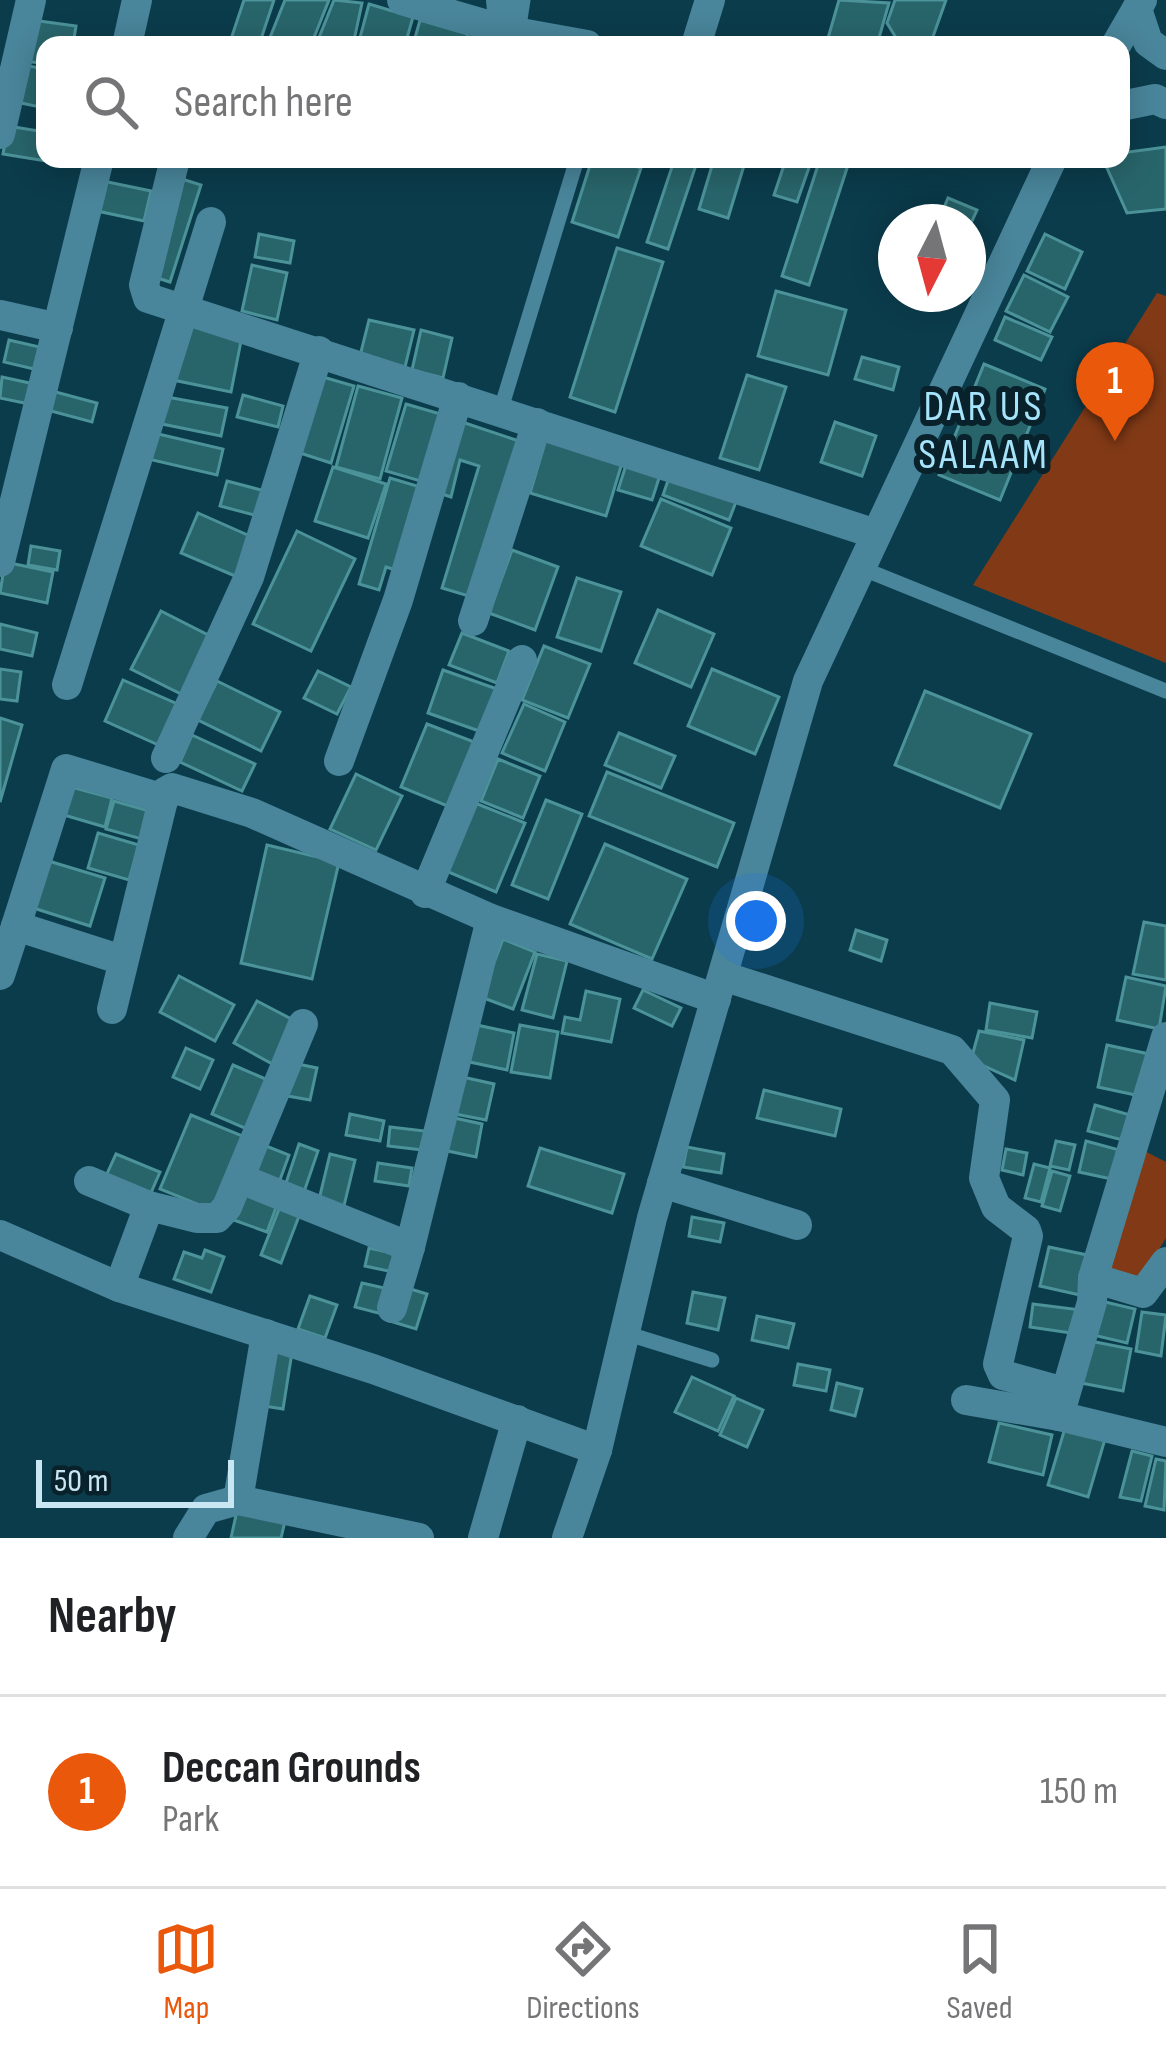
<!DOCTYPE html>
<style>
:root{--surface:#fff;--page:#f6f6f6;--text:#202124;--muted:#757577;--line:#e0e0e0;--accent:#ea580c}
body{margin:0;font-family:"Sofia Sans Condensed",sans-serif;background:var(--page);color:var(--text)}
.compass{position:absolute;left:878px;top:204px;width:108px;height:108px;border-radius:50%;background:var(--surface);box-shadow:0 6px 30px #0003;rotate:186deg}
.scale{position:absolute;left:36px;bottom:30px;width:198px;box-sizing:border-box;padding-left:12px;border:6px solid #c9e6f3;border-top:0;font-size:33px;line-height:42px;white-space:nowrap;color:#c9e6f3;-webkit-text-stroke:9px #08212a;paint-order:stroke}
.you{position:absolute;left:756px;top:921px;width:42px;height:42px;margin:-30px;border:9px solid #fff;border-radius:50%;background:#1a73e8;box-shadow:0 0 0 18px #1a73e833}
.badge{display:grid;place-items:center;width:78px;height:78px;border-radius:50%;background:var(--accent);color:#fff;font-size:39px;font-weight:700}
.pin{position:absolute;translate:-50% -99px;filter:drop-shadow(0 3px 6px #0008)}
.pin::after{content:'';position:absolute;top:63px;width:42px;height:36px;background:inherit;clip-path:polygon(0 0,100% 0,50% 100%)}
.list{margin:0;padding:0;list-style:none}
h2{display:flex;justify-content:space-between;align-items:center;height:156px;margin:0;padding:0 48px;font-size:51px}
h2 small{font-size:39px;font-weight:400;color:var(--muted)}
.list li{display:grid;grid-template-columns:78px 1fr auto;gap:36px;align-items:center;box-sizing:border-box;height:192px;padding:0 48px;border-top:3px solid var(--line)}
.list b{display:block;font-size:45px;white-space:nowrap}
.list p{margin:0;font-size:39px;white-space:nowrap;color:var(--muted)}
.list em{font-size:39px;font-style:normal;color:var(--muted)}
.icon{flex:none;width:66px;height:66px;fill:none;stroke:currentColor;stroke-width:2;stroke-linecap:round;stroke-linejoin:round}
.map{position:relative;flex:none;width:1166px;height:1538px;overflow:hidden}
.search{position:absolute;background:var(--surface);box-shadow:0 6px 30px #0003;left:36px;right:36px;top:36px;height:132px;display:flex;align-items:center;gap:30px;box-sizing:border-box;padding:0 42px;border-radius:24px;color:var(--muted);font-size:45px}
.sheet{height:348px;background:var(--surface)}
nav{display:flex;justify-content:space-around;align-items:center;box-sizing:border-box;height:168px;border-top:3px solid var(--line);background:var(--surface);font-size:33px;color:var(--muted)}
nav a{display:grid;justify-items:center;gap:6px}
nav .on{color:var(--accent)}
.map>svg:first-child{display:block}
</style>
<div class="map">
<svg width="1166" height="1538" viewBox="0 0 1166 1538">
<rect width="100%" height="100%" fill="#0b3c4c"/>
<!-- green -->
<g fill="#823a16">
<polygon points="1157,293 1166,296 1166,663 973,585"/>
<polygon points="1135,1146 1166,1162 1166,1238 1142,1277 1095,1269"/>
</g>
<!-- building -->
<g fill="#28656b" stroke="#4c9299" stroke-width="3">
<polygon points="244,0 274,0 259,45 229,45"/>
<polygon points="285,0 329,0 311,45 267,45"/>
<polygon points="334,0 362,3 353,45 316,45"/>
<polygon points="839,0 889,3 877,45 826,45"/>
<polygon points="895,0 946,0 930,45 897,45 898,41 887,23"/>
<polygon points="369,4 413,17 405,45 358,45"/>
<polygon points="32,20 76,26 73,45 45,45 45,64 26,61"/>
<polygon points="420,20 468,34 465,45 413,45"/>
<polygon points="23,65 45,69 45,108 16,102"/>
<polygon points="8,126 45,132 46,161 3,154"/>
<polygon points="1166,147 1166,209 1127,213 1103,159 1121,159 1121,153"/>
<polygon points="592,159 613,159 641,168 618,237 572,222"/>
<polygon points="698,159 668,249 647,242 672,167 651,159"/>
<polygon points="714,159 746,159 728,218 699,209"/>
<polygon points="786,159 812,159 797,202 774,195"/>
<polygon points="820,159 850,159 809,285 782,276"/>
<polygon points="182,179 201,185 170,282 151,276"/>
<polygon points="103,181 151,191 144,221 97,211"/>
<polygon points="948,198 977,210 968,230 968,222 938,222"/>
<polygon points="259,234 294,241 290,263 255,257"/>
<polygon points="1045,234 1082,252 1065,289 1027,271"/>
<polygon points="617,248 663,262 615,412 570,397"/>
<polygon points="252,265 287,273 277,320 242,311"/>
<polygon points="1024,275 1068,297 1050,332 1006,311"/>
<polygon points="776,291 846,310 828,375 758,356"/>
<polygon points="1005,317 1052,337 1041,360 995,340"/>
<polygon points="369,320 414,330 405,367 360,356"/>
<polygon points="185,323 242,336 231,392 173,380"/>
<polygon points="421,330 452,338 443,378 412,370"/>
<polygon points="9,340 44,348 38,370 4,362"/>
<polygon points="862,357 899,367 893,390 855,379"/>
<polygon points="984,364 1045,389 1000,500 939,475"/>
<polygon points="747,375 786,387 759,470 720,458"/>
<polygon points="2,377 34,384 29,404 0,398"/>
<polygon points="323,377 354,386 331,463 300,453"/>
<polygon points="358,386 402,398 380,479 336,467"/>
<polygon points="52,391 97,403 92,422 47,410"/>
<polygon points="243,395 283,406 278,427 237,417"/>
<polygon points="167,397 227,408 221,436 162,424"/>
<polygon points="406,404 444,415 424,482 386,471"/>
<polygon points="459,421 522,442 475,598 442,588 479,466 460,460 451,497 439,493"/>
<polygon points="835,422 876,436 862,476 821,462"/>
<polygon points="154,433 223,449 217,475 148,459"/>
<polygon points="546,439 622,463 606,516 530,493"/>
<polygon points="627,462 661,472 652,500 618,490"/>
<polygon points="333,467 386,484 368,538 315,521"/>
<polygon points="672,469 739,494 729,520 663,495"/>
<polygon points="390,478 427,489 402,572 386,567 379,590 359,584"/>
<polygon points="227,481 265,491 258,516 220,506"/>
<polygon points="661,499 731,528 712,575 641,546"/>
<polygon points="198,513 252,537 235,576 181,553"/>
<polygon points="297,531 355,559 311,651 253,624"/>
<polygon points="31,546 60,551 57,570 28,565"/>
<polygon points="512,550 558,567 535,630 489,613"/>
<polygon points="5,562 53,572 47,603 0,593"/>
<polygon points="577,578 621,592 601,651 557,637"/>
<polygon points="658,610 714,634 691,687 635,663"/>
<polygon points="161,611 210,636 181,694 131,669"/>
<polygon points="0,624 37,633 32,656 0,649"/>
<polygon points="462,633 509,651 497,683 449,665"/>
<polygon points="544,646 590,664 568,718 522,700"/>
<polygon points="0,669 21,672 17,701 0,699"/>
<polygon points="712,669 779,697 755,754 688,726"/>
<polygon points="443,670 497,689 482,732 428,713"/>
<polygon points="318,671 351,687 337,714 304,698"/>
<polygon points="123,680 182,706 163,747 105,721"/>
<polygon points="217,681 280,712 261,751 198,720"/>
<polygon points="925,691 1031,734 1000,808 895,765"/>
<polygon points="524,704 565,722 545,771 502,753"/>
<polygon points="0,718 22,725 0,802"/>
<polygon points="427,724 477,743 450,807 401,787"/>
<polygon points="619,733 675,756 661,788 605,765"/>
<polygon points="192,735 255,764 242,791 180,762"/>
<polygon points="498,759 540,776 523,818 481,801"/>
<polygon points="607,772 734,823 717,867 589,816"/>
<polygon points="356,774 402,796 376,850 330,829"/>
<polygon points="64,785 112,798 105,827 57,813"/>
<polygon points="546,800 582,814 548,899 512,885"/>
<polygon points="114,801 153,812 145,840 106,829"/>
<polygon points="475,803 525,823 496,892 446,871"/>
<polygon points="98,833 139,845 129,880 88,868"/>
<polygon points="605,844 687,879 652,959 570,924"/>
<polygon points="267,845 339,862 312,979 241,963"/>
<polygon points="42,859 105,878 90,926 27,906"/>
<polygon points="1144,922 1166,926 1166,980 1133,974"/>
<polygon points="856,930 887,940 881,961 850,950"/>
<polygon points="503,939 535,952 513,1009 481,997"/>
<polygon points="537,954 567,961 553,1018 522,1010"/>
<polygon points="179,976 234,1005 215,1041 160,1012"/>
<polygon points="1126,977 1166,986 1159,1029 1117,1020"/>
<polygon points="643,990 681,1008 672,1026 634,1008"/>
<polygon points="586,991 620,999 611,1042 562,1033 565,1017 580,1020"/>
<polygon points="257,1001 299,1023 276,1066 234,1043"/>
<polygon points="990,1003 1037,1012 1032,1038 986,1030"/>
<polygon points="472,1024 514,1033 507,1070 465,1061"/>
<polygon points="520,1025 558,1032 550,1078 511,1072"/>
<polygon points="979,1031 1024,1040 1015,1080 971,1060"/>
<polygon points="1107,1045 1149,1054 1140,1096 1098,1087"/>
<polygon points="186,1048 213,1060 200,1089 173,1077"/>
<polygon points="288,1062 317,1068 310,1100 282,1095"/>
<polygon points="233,1065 268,1080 247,1129 212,1114"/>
<polygon points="458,1076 494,1084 486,1120 450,1113"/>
<polygon points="764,1090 841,1109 835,1136 757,1118"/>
<polygon points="1095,1105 1137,1117 1130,1142 1088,1131"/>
<polygon points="350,1114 384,1121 380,1141 346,1135"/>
<polygon points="191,1115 245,1137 214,1211 160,1189"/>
<polygon points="450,1117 482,1124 476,1157 443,1150"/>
<polygon points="390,1127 425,1131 423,1150 388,1146"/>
<polygon points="1056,1141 1075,1145 1069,1170 1050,1166"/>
<polygon points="1086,1141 1123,1151 1116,1180 1079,1172"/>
<polygon points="299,1144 318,1151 304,1192 285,1186"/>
<polygon points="266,1146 289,1155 277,1188 254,1179"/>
<polygon points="687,1147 724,1154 721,1173 683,1167"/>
<polygon points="540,1148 624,1174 612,1213 528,1186"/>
<polygon points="1006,1149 1027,1153 1023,1175 1002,1170"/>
<polygon points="116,1154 160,1172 150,1195 106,1176"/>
<polygon points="330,1154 355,1160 342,1214 317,1208"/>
<polygon points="378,1163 412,1168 409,1186 375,1181"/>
<polygon points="1034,1164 1050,1168 1041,1202 1025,1198"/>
<polygon points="1052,1171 1070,1176 1060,1211 1042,1206"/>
<polygon points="241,1192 277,1205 267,1232 231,1219"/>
<polygon points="281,1204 301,1211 281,1263 261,1255"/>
<polygon points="692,1217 724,1223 720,1242 689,1236"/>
<polygon points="1049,1247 1092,1256 1084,1296 1040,1286"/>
<polygon points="369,1248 397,1254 393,1272 365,1266"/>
<polygon points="205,1250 224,1257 211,1292 174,1279 184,1252 202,1258"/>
<polygon points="362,1283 389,1289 382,1314 355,1307"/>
<polygon points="404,1287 427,1294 416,1329 393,1322"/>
<polygon points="693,1292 725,1298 718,1330 687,1323"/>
<polygon points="310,1296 337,1305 325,1338 298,1329"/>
<polygon points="1101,1301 1135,1309 1127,1343 1093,1335"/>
<polygon points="1033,1304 1081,1310 1078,1334 1030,1327"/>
<polygon points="1142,1312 1166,1315 1161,1356 1136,1351"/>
<polygon points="757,1316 794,1324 788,1348 752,1340"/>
<polygon points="1090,1341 1131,1349 1123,1391 1081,1383"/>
<polygon points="268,1342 293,1346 283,1409 258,1405"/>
<polygon points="798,1364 830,1370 826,1391 794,1385"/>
<polygon points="692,1377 734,1396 718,1431 675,1412"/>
<polygon points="837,1383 862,1389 855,1416 831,1410"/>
<polygon points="736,1398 763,1410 747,1447 720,1435"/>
<polygon points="999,1423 1052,1435 1043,1475 989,1462"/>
<polygon points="1065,1428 1105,1439 1088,1497 1048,1485"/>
<polygon points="1132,1451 1152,1456 1141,1501 1120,1497"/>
<polygon points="1156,1459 1166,1461 1164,1510 1145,1506"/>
<polygon points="238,1506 286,1517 281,1538 231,1538"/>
</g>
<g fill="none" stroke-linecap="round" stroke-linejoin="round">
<!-- lane -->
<g stroke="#49859b" stroke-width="15">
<polyline points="518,33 523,0"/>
<polyline points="500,412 577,159"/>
<polyline points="861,568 1166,691"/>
<polyline points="625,1333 712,1360"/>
</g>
<!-- street -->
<g stroke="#49859b" stroke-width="30">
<polyline points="501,0 504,30"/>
<polyline points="127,45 137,0"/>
<polyline points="696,45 710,0"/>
<polyline points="0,134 31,0"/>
<polyline points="175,159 144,285 148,298 876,534"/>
<polyline points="0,315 58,328"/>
<polyline points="0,562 99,159"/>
<polyline points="473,621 537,423"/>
<polyline points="67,685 211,222"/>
<polyline points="166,758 249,577 319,351"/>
<polyline points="339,761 398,600 458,397"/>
<polyline points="425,893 522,660"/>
<polyline points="16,926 66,769 164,799"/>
<polyline points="0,975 16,926 122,960"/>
<polyline points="723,976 952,1050 995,1100 984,1178 996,1207 1026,1230 1028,1236 998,1364 1003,1375 1064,1392"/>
<polyline points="112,1009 165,792 172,788 252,813 491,919 716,999"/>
<polyline points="241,1179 410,1247 491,919"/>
<polyline points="89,1181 149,1206"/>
<polyline points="662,1183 797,1225"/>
<polyline points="0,1235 119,1287 373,1369 597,1450"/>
<polyline points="1093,1278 1143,1293 1166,1262"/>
<polyline points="119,1287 149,1206 197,1218 217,1218 227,1207 303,1024"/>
<polyline points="392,1308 410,1247"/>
<polyline points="966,1400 1059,1416 1166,1442"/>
<polyline points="1059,1416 1092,1302 1093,1278 1166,1037"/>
<polyline points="238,1500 266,1334"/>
<polyline points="188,1538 206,1509 238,1500 419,1538"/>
<polyline points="483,1538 517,1420"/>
</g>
<!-- secondary -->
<g stroke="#49859b" stroke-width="30">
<polyline points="402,0 504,30 587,45"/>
<polyline points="1137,9 1148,42 1166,55"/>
<polyline points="1116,45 1142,0"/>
<polyline points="1121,106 1155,99 1166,104"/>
<polyline points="567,1538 597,1450 652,1218 808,681 1052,159"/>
</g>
</g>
<g text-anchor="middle" stroke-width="12" stroke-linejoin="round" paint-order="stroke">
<!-- neighbourhood labels -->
<g font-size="42" letter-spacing="3" fill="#a6e4fc" stroke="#08212a">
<text x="984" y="420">DAR US<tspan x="984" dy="48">SALAAM</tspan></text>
</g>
</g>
</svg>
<svg class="compass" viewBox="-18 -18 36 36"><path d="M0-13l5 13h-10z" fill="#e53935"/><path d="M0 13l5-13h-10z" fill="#757577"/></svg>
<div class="scale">50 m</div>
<div class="you"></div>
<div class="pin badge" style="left:1115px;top:441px">1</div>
<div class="search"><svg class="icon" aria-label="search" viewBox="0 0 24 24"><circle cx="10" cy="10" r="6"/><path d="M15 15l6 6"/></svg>Search here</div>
</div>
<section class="sheet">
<h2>Nearby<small></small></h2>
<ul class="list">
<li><span class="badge">1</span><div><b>Deccan Grounds</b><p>Park</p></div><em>150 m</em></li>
</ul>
</section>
<nav>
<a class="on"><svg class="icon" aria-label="map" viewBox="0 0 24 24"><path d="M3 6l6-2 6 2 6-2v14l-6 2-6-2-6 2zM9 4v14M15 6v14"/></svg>Map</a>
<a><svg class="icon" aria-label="directions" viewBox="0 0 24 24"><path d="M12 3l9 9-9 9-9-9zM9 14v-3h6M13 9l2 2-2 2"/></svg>Directions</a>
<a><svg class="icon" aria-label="saved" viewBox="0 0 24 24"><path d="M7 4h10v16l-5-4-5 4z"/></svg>Saved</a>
</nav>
